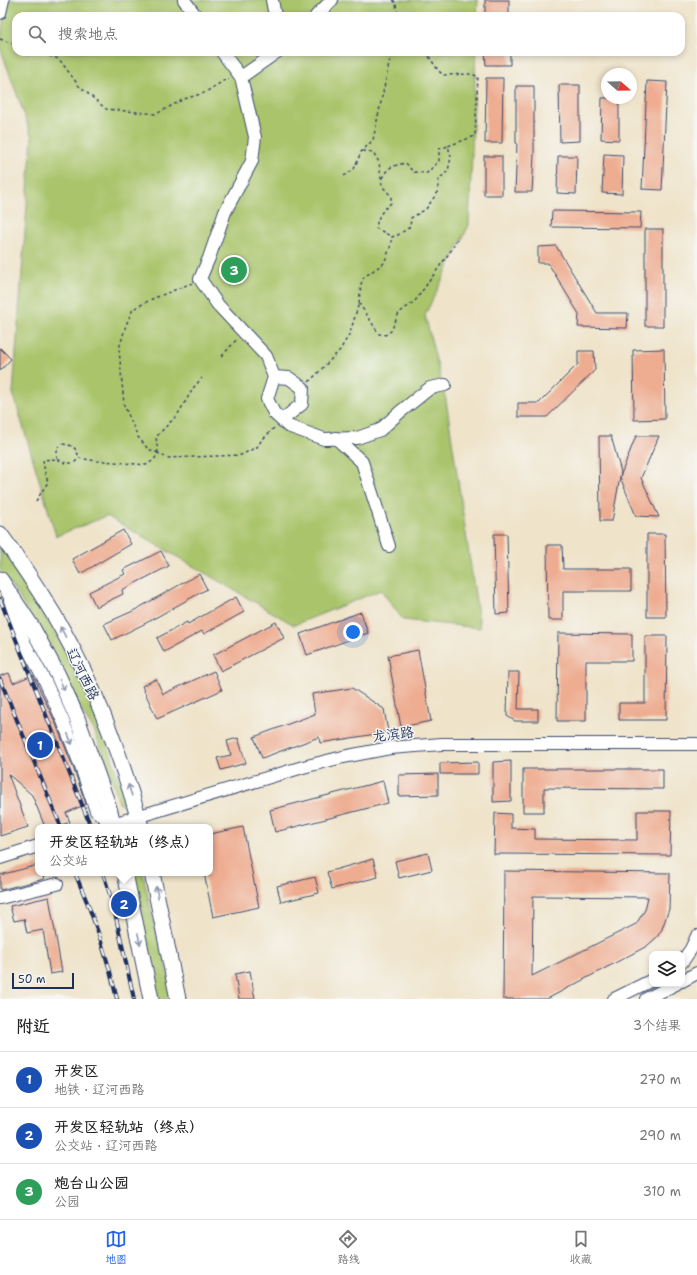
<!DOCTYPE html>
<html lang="zh">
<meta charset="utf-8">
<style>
:root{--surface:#fff;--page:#f6f6f6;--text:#222;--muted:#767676;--line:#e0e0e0;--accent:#2563eb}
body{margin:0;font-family:"Shantell Sans","LXGW WenKai TC",sans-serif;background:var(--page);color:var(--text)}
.controls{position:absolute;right:12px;bottom:12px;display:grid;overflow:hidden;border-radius:8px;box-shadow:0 2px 6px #0003}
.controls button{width:36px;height:36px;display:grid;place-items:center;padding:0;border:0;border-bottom:1px solid var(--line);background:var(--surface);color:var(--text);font:20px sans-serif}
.compass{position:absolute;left:601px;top:68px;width:36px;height:36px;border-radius:50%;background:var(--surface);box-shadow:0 2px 6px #0003;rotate:110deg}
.scale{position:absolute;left:12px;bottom:10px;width:62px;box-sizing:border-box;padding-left:4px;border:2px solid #1b2f5e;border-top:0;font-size:11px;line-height:14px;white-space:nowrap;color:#1b2f5e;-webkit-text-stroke:3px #f6f6f2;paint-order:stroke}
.you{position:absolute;left:353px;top:632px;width:14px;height:14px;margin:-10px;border:3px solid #fff;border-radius:50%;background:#1a73e8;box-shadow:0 0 0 6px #1a73e833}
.badge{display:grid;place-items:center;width:26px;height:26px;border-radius:50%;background:var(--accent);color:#fff;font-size:13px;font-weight:700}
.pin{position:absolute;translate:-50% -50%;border:2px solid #fff;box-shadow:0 1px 4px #0006}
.popup{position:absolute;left:35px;top:824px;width:178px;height:52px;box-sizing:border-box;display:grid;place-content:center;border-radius:8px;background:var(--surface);filter:drop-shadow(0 1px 3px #0005);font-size:13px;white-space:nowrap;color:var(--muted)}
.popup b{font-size:15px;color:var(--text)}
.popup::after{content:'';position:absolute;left:50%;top:100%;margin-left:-8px;border:8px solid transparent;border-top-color:var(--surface)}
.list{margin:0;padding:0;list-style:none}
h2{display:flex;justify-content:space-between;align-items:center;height:52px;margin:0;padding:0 16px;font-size:17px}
h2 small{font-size:13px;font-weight:400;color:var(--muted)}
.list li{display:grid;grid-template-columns:26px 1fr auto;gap:12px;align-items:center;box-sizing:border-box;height:56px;padding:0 16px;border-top:1px solid var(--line)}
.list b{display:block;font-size:15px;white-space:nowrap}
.list p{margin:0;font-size:13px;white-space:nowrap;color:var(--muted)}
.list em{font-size:13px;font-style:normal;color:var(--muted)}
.icon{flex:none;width:22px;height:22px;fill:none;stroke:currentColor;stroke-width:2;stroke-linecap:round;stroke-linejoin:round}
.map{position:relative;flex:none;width:697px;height:999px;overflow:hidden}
.search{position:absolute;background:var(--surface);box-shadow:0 2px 6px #0003;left:12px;right:12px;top:12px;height:44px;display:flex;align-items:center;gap:10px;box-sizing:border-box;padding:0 14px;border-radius:12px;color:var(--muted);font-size:15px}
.sheet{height:220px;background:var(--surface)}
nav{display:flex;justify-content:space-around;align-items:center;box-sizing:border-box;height:56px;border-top:1px solid var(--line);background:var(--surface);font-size:11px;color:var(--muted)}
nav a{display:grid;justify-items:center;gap:2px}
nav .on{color:var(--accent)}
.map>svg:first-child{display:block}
</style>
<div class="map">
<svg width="697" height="999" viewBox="0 0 697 999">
<rect width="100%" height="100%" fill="#f6f6f2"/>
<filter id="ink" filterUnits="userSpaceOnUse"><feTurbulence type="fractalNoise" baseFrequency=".025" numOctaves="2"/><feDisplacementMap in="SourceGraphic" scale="8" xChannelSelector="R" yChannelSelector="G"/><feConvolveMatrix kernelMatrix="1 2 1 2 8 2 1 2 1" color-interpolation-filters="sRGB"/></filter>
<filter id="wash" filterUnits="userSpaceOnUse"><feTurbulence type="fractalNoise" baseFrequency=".012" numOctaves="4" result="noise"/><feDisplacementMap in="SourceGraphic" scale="16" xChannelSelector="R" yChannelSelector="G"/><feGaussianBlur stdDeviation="0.9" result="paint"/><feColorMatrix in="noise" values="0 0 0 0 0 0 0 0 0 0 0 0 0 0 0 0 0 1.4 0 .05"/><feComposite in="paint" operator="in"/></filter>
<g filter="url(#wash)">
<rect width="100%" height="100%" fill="#efe3c9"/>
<!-- green -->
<g fill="#a9c46a" stroke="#627a64">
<polygon points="6,0 478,0 477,16 16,16 16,52 476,52 469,225 425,315 446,400 480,628 403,620 381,590 294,625 107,516 56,536 13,393 32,137 0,47"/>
<polygon points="0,544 15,563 71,658 102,726 127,804 123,806 119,803 112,778 94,730 83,714 18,595 0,570"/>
<polygon points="132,873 143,873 153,920 162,942 173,999 157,999"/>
</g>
<g id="blocks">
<!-- building -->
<g fill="#eeac90" fill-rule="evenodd">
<rect x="485" y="0" width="24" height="16"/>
<polygon points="485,52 510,52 510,65 486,65"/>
<polygon points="486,78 503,78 502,143 485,143"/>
<polygon points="647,81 667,82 662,190 642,189"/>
<polygon points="559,85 580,85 580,141 560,142"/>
<polygon points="516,86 534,86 534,155 532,192 515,192 517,143 516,143"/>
<polygon points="602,98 619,98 619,140 601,139"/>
<polygon points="604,154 623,155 622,194 602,193"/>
<rect x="484" y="156" width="18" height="39"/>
<polygon points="558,156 577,156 576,194 557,193"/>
<polygon points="552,211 641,212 640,228 551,227"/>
<rect x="645" y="229" width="18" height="97"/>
<polygon points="556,246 597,313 628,313 627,328 578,327 579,314 548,263 538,263 538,247"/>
<polygon points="0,348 11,359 0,371"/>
<polygon points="664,349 665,419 634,420 633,350"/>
<polygon points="578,351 594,351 595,370 547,417 518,417 518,403 539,403 578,364"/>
<polygon points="599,436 611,436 621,472 620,477 636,436 659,436 641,478 659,517 636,516 620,477 612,521 600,521"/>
<polygon points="123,530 131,544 80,574 72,559"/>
<polygon points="494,534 507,534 509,613 496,614"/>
<polygon points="647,534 665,534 666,617 647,617"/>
<polygon points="547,545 562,545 563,569 631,569 631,591 563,591 563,620 548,620"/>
<polygon points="161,551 169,566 122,590 123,594 96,607 89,592 125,574 123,570"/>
<polygon points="199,574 207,589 146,623 112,640 104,624 133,611"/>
<polygon points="236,597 244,612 204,634 202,631 164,652 157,638 187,622 188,624"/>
<polygon points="361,612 368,633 307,655 300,634"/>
<polygon points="276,622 284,638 221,671 213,655"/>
<polygon points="558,633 632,634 632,661 586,661 586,721 557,721"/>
<polygon points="645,636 667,636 666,720 619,720 619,703 645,703"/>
<polygon points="418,650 431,721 401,727 388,656"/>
<polygon points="214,671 222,690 157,719 142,686 156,679 163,694"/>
<polygon points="508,672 519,672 518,709 538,709 538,721 515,721 507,716"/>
<polygon points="9,673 13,683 33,675 56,724 73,767 86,804 66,813 70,822 56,827 45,827 32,795 8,774 28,827 0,836 0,676"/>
<polygon points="352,688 384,709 388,732 320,743 319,737 262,758 254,737 315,714 312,694"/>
<polygon points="238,738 246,763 221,770 217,758 231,755 227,741"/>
<polygon points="511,761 511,801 493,802 493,762"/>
<polygon points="478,762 478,774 440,774 440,763"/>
<polygon points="523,769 663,769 663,789 544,788 544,812 523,812"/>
<polygon points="438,774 438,795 399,796 399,775"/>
<polygon points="383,781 388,803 275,832 270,810"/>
<polygon points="637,811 671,811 670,855 494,854 495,813 511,814 511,828 535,829 535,839 637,840"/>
<polygon points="243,827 259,907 213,917 204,873 210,873 210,834"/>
<polygon points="428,853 432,870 399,878 395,861"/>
<polygon points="373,859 378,877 332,889 327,872"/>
<polygon points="38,865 38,873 42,873 44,879 0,890 0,875"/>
<path d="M504,871L670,873L669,909L662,929L657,937L647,946L547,999H503ZM533,896L648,897L645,910L636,924L532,976Z"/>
<polygon points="315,877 319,893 281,902 277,886"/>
<polygon points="49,897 62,972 50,974 43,930 27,933 24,919 14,921 10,906"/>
<polygon points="250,971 255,999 239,999 235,974"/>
</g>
</g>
</g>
<g filter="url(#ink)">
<use href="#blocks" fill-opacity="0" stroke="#3b4a6e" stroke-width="1"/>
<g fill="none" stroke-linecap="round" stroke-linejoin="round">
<defs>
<g id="minor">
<polyline points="184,0 196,16"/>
<polyline points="272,0 275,16"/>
<polyline points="0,13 3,0"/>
<polyline points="316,16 332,0"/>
<polyline points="222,52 241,77"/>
<polyline points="277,52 241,77 255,137 252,161 225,212 209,258 200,279 218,305 266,356 274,377 267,399 274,413 288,426 324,439 357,438 380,430 400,412 430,388 445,385"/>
<polyline points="274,377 289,378 303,388 302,404 282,420"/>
<polyline points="336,438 362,462 389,546"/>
<polyline points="10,600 24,642 45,681 63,721 80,764 96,811 113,824"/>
<polyline points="103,827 303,767 343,757 390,748 442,744 697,744"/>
<polyline points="0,858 38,846"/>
<polyline points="0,898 57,884"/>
<polyline points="682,962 691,949 697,936"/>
<polyline points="682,981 697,973"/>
<polyline points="614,999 652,980"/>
<polyline points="646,999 676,984"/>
</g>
<g id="major">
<path d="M0,534C19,560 37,587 54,615C92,680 121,754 141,827"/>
<polyline points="0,579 32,627 58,675 77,718 109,808 114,827"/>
<polyline points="125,873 151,999"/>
<polyline points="152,873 178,999"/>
</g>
</defs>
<!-- minor casing -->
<use href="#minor" stroke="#3b4a6e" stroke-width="14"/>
<!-- major casing -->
<use href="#major" stroke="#3b4a6e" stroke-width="17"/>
<!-- path -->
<g stroke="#3b4a6e" stroke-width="1.5" stroke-dasharray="3 3" stroke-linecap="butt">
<polyline points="393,0 396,3 397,12 394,16"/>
<polyline points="0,39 16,45"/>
<polyline points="38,52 59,59 79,86 106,109 156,114 184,99 204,93 225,80 229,79"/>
<path d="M425,52C432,59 435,68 443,75L469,74L478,76L475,136L448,146"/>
<path d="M363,151L373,152L379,162L382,186L391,196V203C382,211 378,215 376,228L392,237L398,235L410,227L411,218L426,209L437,193L439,179L448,171L451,157L448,146L439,149V161L427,173L413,172L406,163C392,166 389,166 382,178"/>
<polyline points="344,176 354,169 361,152 373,140 390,59 387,52"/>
<polyline points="359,303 379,334 385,335 391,331 399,313 415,301 452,249 457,239"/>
<polyline points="222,356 237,339"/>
<polyline points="309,382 340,350 350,333 359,303 361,284 364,277 384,263 390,248 392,237"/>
<polyline points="158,453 148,449 138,437 124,405 119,349 126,325 133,309 152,299 192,283"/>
<polyline points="158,453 156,437 178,414 194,387 202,378"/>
<path d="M57,459V448L62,444C73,445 76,447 79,458"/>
<polyline points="36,501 48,482 45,473 43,460 57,459 65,463 74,463 79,458 96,461 104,461 146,465 154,460 158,453 167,458 241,455 257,447 261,441 275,427"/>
</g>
<!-- minor -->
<use href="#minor" stroke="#fff" stroke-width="12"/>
<!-- major -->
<use href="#major" stroke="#fff" stroke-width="15"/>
<defs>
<g id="rail">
<polyline points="0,599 32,680 91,827"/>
<polyline points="0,679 61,827"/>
<path d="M75,873C93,914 107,955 117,999"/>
<polyline points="103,873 113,904 134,999"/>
</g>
</defs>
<!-- rail casing -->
<use href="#rail" stroke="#1b2f5e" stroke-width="4"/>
<!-- rail -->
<use href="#rail" stroke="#f6f6f2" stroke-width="2.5" stroke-dasharray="8" stroke-linecap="butt"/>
</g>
<!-- one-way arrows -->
<defs><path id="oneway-shaft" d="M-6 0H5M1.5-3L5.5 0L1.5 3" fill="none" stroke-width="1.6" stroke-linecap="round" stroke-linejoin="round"/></defs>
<g stroke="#8d97ae">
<use href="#oneway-shaft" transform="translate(63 632) rotate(-118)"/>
<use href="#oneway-shaft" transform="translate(62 685) rotate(66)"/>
<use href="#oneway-shaft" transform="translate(70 739) rotate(68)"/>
<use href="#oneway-shaft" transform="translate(130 790) rotate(-108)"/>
<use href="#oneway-shaft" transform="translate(157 892) rotate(-101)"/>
<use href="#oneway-shaft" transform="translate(139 939) rotate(79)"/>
</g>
</g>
<g text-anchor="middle" stroke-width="3" stroke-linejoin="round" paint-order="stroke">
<!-- street labels -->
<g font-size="14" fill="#1b2f5e" stroke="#f6f6f2">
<text transform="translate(83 674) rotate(64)" y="5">辽河西路</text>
<text transform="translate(393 734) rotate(-7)" y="5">龙滨路</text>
</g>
</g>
</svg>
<div class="controls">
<button><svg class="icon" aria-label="layers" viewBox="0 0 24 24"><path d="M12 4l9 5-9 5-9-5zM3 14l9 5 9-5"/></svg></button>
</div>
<svg class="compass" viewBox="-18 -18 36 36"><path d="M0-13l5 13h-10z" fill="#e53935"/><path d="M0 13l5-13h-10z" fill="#767676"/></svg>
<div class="scale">50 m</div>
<div class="you"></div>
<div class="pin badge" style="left:40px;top:745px;background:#1a4fb4">1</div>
<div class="pin badge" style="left:124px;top:904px;background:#1a4fb4">2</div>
<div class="popup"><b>开发区轻轨站（终点）</b>公交站</div>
<div class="pin badge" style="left:234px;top:270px;background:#2e9e5b">3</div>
<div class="search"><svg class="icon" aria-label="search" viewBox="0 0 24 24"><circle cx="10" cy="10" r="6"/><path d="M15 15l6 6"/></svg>搜索地点</div>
</div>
<section class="sheet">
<h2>附近<small>3个结果</small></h2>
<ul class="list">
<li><span class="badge" style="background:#1a4fb4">1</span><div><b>开发区</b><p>地铁 · 辽河西路</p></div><em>270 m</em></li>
<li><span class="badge" style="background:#1a4fb4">2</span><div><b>开发区轻轨站（终点）</b><p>公交站 · 辽河西路</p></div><em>290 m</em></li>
<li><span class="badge" style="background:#2e9e5b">3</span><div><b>炮台山公园</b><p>公园</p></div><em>310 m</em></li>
</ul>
</section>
<nav>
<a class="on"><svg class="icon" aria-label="map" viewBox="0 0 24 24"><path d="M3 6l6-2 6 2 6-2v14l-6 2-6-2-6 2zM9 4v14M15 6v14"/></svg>地图</a>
<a><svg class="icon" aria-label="directions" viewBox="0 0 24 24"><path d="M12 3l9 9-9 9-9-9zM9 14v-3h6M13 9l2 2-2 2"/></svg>路线</a>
<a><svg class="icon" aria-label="saved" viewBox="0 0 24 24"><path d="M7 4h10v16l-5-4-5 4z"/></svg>收藏</a>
</nav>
